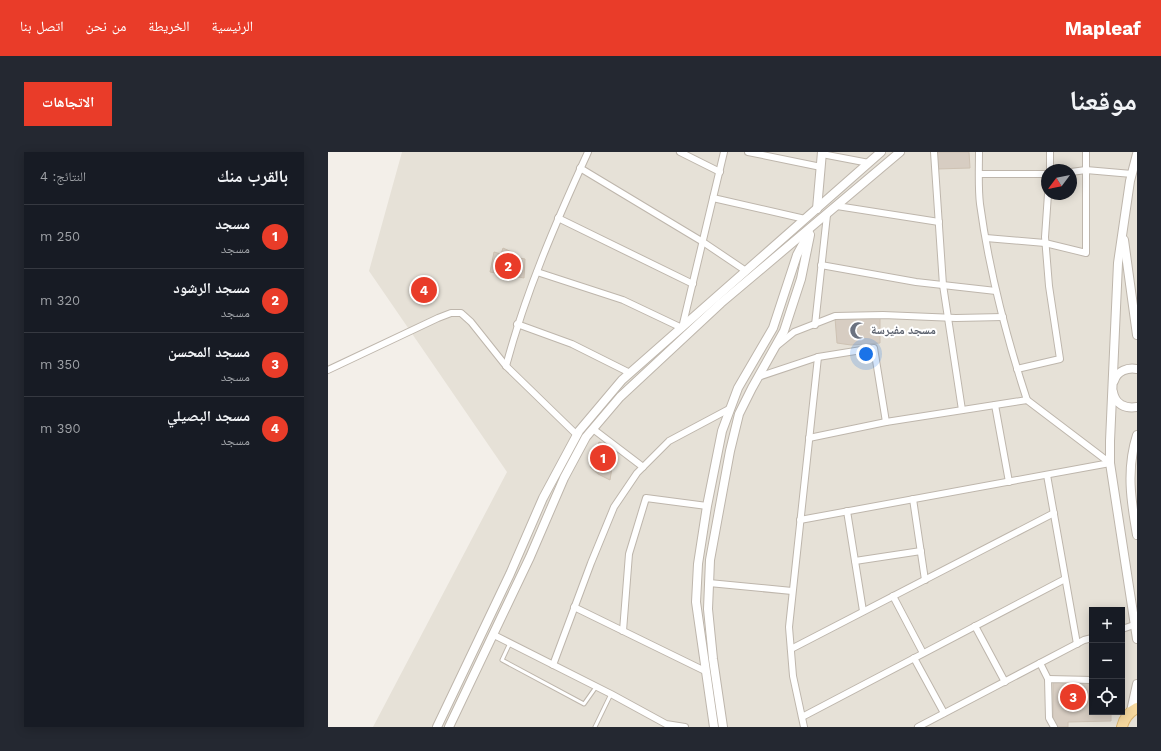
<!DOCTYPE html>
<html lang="ar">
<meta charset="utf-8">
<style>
:root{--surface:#171b24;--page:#242831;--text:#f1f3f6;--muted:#9ea1a6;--line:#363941;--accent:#e93c29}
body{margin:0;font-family:"Work Sans","Noto Naskh Arabic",sans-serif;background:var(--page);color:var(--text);direction:rtl}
.controls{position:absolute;right:12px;bottom:12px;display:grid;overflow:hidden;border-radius:0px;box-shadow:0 2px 10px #0003}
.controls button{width:36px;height:36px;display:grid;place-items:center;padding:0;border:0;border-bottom:1px solid var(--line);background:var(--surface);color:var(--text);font:20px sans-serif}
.compass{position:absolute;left:713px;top:12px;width:36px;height:36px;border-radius:50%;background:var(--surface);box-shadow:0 2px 10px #0003;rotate:238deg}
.you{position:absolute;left:538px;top:202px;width:14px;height:14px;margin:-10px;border:3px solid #fff;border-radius:50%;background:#1a73e8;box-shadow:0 0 0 6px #1a73e833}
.badge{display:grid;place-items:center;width:26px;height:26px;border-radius:50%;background:var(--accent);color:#fff;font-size:13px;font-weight:700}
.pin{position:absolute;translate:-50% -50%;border:2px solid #fff;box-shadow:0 1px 4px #0006}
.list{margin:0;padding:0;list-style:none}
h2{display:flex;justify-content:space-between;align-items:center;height:52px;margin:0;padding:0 16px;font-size:17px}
h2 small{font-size:13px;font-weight:400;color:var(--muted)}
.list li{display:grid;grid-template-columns:26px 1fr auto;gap:12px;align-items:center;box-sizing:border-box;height:64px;padding:0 16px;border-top:1px solid var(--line)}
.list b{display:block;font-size:15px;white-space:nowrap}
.list p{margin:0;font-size:13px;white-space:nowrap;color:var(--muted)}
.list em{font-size:13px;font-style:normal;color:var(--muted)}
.icon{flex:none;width:22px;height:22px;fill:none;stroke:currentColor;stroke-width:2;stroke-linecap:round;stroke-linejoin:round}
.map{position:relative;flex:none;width:809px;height:575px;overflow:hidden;direction:ltr;border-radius:0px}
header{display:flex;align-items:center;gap:24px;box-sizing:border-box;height:56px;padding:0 20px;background:var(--accent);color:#fff}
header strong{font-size:19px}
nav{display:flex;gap:22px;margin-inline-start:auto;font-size:14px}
.intro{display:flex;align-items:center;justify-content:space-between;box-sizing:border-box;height:96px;padding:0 24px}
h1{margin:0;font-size:28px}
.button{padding:10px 18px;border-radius:0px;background:var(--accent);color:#fff;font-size:14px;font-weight:700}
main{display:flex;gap:24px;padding:0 24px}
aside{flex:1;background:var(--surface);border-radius:0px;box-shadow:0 2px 10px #0003}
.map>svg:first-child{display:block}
</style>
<header>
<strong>Mapleaf</strong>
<nav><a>الرئيسية</a><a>الخريطة</a><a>من نحن</a><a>اتصل بنا</a></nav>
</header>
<div class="intro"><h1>موقعنا</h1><a class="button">الاتجاهات</a></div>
<main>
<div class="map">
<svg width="809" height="575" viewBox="0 0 809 575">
<rect width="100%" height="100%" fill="#f3efe9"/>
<!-- residential -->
<path fill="#e6e1d7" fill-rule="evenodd" d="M74,0H809V575H45L179,320L41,119ZM719,18H743V42H719ZM764,458H794V560H764Z"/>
<!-- building -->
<g fill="#d7cdc2" stroke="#cec2b3">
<polygon points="608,0 641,0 642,16 609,17"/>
<polygon points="175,96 186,101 186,105 197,107 196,126 162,120 166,100 173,102"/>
<polygon points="97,126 107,142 96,150 85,135"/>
<polygon points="552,164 552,191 523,193 509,191 507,166"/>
<polygon points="271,290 287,297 282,328 270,322 262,315"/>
<polygon points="725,529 764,530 764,560 783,560 783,569 740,570 740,575 729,575 725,567"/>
</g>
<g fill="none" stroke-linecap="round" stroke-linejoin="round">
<defs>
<g id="service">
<polyline points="182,491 174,508 256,552 268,535"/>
<polyline points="267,575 283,542"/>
</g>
<g id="minor">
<polyline points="352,0 392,20"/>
<polyline points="420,0 493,15"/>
<polyline points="606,0 615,133 634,258"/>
<path d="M651,0C651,17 650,35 652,52C661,118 678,184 699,248"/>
<polyline points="494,2 541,11"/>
<polyline points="252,16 375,90 418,119"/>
<polyline points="722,18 722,0"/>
<polyline points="743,20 758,18 804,22"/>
<polyline points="651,22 719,22"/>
<polyline points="385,46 477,67"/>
<polyline points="509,54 611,70"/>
<polyline points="230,66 365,132"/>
<polyline points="658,86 717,91 758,101 758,0"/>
<polyline points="493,113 588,130 668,139"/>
<polyline points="209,120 295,148 354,176 396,0"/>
<polyline points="189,172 244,192 302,221"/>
<polyline points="487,173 499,63"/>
<polyline points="450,193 466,180 507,164 555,163 628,166 675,165"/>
<path d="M178,214C198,139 228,70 260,0"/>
<polyline points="689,217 732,207 721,134 717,85 720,42"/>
<polyline points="0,218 110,166 123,161 133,161 143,170 178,214 249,283"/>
<polyline points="430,225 490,205 546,196 558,270"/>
<polyline points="667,253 681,330"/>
<polyline points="265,277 315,315"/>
<polyline points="481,286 558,270 699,248 782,311"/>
<polyline points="719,323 749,492"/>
<polyline points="585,347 597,428"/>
<polyline points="519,359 535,459"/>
<polyline points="472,368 782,311"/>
<polyline points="527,409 593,399"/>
<polyline points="381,431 464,439"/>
<polyline points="565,444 595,501"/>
<polyline points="246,455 377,519"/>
<polyline points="647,474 677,530"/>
<polyline points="794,477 806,473"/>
<polyline points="295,479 301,402 318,346 379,354"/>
<polyline points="166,483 283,542 338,572 357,575"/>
<polyline points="463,497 726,361"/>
<polyline points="586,506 616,561"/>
<polyline points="712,511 720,527"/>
<polyline points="225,513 263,411 286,355 309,321 341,289 403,256"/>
<polyline points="474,565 737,427"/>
<polyline points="476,575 465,524 461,475 490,205"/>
<polyline points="590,575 756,488 764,486"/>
<polyline points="726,575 721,566 720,527 764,528"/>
</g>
<g id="tertiary">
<polyline points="809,2 802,29 790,111 782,289 782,311 809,487"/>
<polyline points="489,57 494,0"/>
<polyline points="796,88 809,183"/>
<path d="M786,229C789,219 800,215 809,217"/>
<path d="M785,240C787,252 797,257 809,255"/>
<path d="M809,283C798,317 803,349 809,383"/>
<polyline points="803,559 809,532"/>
<polyline points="109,575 182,422 215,346 251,279 294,228 553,0"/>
<polyline points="121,575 202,405 236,326 258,285 292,245 393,151 572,0"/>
<polyline points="386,575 368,450 370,412 379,354 394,279 410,236 445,176 469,103 481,81"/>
<polyline points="395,575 385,507 380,457 382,408 402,299 411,262 424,236 456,179 473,127 482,83"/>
</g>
<path id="primary" d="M794,575C796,566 801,560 809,556"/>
</defs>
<!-- service casing -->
<use href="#service" stroke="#beb6ac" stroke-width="5"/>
<!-- minor casing -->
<use href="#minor" stroke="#beb6ac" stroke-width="8"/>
<!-- tertiary casing -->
<use href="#tertiary" stroke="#beb6ac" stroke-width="10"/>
<!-- primary casing -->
<use href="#primary" stroke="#dab46f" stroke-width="12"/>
<!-- service -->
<use href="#service" stroke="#fff" stroke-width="3"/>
<!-- minor -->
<use href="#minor" stroke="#fff" stroke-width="6"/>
<!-- tertiary -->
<use href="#tertiary" stroke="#fff" stroke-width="8"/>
<!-- primary -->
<use href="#primary" stroke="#f6d89e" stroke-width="10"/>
</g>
<!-- icons -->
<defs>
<symbol id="mosque-bare" viewBox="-9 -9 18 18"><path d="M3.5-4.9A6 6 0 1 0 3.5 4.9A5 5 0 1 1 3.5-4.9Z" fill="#6b7280" stroke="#fff" stroke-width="2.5" paint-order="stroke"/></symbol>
</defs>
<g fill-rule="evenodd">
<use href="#mosque-bare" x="518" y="166" width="25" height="25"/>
</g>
<g text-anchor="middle" stroke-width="4" stroke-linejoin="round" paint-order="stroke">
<!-- worship labels -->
<g font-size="12" font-weight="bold" fill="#5b616d" stroke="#fff" text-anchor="start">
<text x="543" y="182">مسجد مفيرسة</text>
</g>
</g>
</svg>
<div class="controls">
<button>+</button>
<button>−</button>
<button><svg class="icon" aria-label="locate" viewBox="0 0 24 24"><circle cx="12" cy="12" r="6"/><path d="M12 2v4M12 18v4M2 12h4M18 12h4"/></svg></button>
</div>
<svg class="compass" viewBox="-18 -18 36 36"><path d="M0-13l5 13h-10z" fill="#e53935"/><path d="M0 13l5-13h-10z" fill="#9ea1a6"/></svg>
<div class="you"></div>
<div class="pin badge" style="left:275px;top:306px">1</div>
<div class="pin badge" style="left:180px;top:114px">2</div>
<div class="pin badge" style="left:745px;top:545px">3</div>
<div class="pin badge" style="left:96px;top:138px">4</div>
</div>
<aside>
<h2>بالقرب منك<small>النتائج: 4</small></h2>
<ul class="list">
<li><span class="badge">1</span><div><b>مسجد</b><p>مسجد</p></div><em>250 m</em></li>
<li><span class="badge">2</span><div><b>مسجد الرشود</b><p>مسجد</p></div><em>320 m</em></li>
<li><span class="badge">3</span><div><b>مسجد المحسن</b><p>مسجد</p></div><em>350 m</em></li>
<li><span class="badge">4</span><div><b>مسجد البصيلي</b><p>مسجد</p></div><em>390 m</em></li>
</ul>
</aside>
</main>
